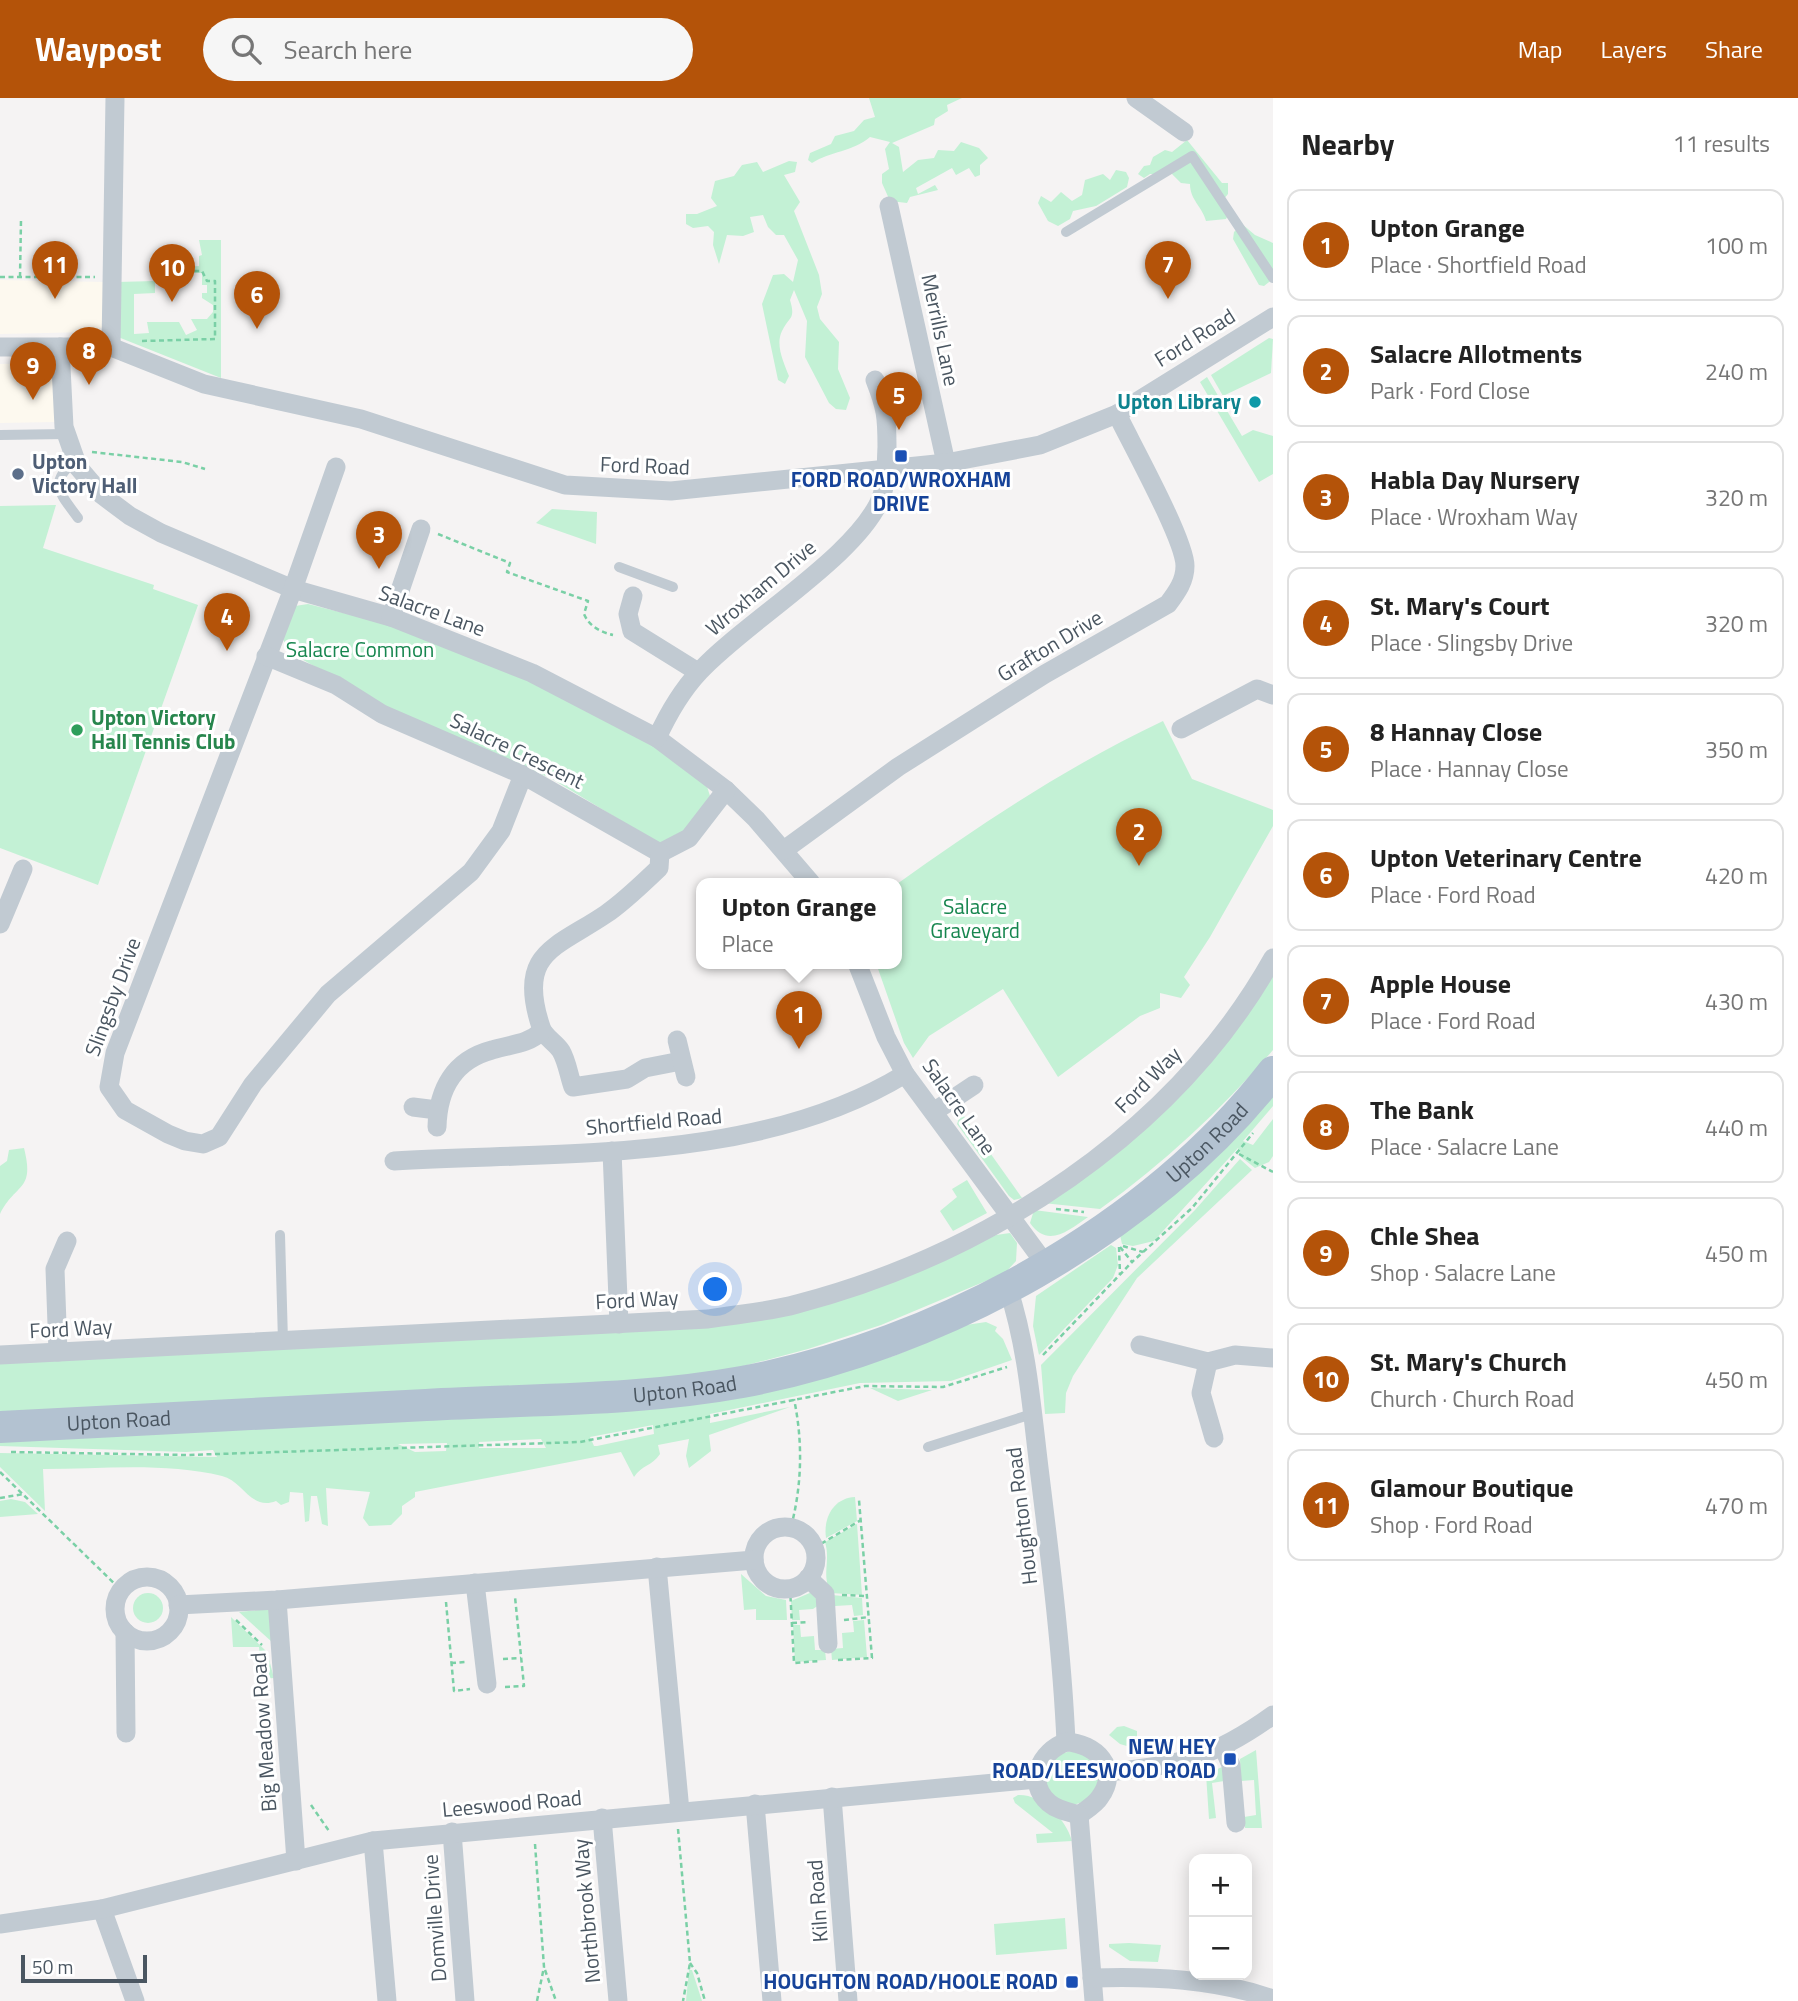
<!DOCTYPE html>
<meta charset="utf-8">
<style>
:root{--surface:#fff;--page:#f6f6f6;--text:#222;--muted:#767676;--line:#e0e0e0;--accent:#b45309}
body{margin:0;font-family:"Titillium Web",sans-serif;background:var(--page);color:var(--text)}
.controls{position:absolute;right:21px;bottom:21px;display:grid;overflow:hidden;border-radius:14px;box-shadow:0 4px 18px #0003}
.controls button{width:63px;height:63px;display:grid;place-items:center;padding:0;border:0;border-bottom:2px solid var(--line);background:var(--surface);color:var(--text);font:35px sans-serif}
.scale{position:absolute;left:21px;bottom:18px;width:126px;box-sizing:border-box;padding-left:7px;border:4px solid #4a5661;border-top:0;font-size:19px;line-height:24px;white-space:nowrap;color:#4a5661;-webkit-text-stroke:5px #fff;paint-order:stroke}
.you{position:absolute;left:716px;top:1192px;width:24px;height:24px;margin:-18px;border:5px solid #fff;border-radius:50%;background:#1a73e8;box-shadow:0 0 0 10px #1a73e833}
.badge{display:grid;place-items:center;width:46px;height:46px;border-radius:50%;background:var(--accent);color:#fff;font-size:23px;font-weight:700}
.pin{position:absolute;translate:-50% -58px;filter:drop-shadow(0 2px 4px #0008)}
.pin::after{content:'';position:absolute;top:37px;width:24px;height:21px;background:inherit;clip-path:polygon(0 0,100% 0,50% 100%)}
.popup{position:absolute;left:696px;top:780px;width:206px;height:91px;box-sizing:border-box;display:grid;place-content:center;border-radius:14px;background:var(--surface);filter:drop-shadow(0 2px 5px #0005);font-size:23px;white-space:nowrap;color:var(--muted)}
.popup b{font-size:26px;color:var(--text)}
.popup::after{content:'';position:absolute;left:50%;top:100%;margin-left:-14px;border:14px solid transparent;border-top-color:var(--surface)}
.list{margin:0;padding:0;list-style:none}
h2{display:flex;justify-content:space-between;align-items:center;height:91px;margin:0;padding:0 28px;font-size:30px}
h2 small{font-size:23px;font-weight:400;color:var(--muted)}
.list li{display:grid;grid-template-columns:46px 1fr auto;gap:21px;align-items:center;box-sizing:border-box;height:112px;margin:0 14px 14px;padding:0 14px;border:2px solid var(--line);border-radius:14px}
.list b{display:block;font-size:26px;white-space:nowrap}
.list p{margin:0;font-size:23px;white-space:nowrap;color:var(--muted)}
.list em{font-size:23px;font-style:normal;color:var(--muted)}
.icon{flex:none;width:38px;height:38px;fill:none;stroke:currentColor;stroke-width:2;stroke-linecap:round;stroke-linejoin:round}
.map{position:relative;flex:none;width:1273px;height:1903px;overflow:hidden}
header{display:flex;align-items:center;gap:42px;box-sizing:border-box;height:98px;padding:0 35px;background:var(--accent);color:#fff}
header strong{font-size:33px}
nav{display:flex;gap:38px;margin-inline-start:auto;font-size:24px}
.search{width:490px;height:63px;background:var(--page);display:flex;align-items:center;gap:18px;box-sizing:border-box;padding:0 24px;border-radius:38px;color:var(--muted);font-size:26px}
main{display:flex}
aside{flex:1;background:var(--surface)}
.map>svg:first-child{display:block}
</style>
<header>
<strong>Waypost</strong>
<div class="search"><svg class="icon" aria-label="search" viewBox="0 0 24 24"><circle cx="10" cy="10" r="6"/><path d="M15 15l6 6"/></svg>Search here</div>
<nav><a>Map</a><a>Layers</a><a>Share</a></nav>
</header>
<main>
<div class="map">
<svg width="1273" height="1903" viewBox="0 0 1273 1903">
<rect width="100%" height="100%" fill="#f5f3f3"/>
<!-- commercial -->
<g fill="#fdf9ef">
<polygon points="0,182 105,184 103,229 91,234 0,236"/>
<polygon points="48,265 54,270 55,324 0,325 0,266"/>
</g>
<!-- green -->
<g fill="#c3f1d5" fill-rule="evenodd">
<path d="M869,0H962L947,7L948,13L935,21L934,27L892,45L899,49L903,74L918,62L934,60L938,52L954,53L961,44L979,50L988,60L980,67V77L975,79L969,70L956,77L952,70L916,90L918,96L935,87L938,92L910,99L907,105L890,103L882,85V76L889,71L885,51L890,44L870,39C852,54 831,53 812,65L808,62L810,55L831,46L835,38L854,33L864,22L875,19Z"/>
<path d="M1187,42L1222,85H1228V96L1222,103L1229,115L1226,121L1206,123C1202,108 1190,102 1190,86L1181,85L1172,76H1150L1144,80L1138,76L1144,68L1150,67L1153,59L1165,52L1172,54Z"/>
<path d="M789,63L797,64L795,74L784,77L800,104L794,113L819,177L822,196L817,209L820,221L839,244L838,271L850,300L846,312L836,311L829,305L805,259L807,223L794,192L790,202C796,222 789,218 782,233C775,247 784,265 789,278L785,286L778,282L762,206L773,177L784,176L793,184L798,162L784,137H776L768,129L763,117L750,119L754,134L743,138L727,137L719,166L713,147L714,134L708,128L693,130L686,126V116H697L717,108L711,100L715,83L734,78L742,67L757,64L763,74Z"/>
<polygon points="1116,72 1126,74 1129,80 1127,89 1096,108 1073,113 1070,121 1058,128 1048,123 1038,105 1041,98 1051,104 1061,94 1072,103 1082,97 1085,82 1103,76 1110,82"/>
<polygon points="1242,126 1255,137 1273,145 1273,181 1264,188 1259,187 1233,141 1234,134"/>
<polygon points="199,142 221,142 221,280 118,239 117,184 155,183 155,195 134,196 134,236 149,235 147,224 179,224 186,237 197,232 191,221 207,221 213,214 213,207 202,200 202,195 207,195 207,187 202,187 202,175 186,175 186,169 199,168 199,158 202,157"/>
<polygon points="1269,240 1273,241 1271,275 1223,298 1211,277"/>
<polygon points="1207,279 1242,338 1253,332 1273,338 1273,376 1259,384 1200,284"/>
<polygon points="56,407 43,450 154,487 153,491 198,507 98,787 0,750 0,408"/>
<polygon points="552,411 597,414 596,446 536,425"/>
<path d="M308,506L399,529L531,582L650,641L705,682L710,698C698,718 683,742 658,745L552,681L383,607L289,554L283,541L295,508Z"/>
<path d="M1163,623L1192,681L1273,712V728L1210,839L1184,879L1190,887L1181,900L1160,895V910L1140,918L1058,979L1003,891L929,938L913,960L904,945L876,865H897V786C982,725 1068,668 1163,623Z"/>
<path d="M1273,874V952C1221,1012 1164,1065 1100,1111L1043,1105L1107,1059Z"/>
<polygon points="1273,989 1273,1008 1243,1043 1253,1047 1273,1021 1273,1058 1269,1064 1255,1070 1241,1059 1238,1050 1154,1143 1133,1148 1122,1146 1120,1137"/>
<polygon points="961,1014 1022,1100 1014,1102 1009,1098 957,1026"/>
<path d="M24,1050C35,1094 16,1084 0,1116V1068L7,1063L9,1052Z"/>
<polygon points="1240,1061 1252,1072 1137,1180 1073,1278 1066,1295 1065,1315 1045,1316 1041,1267 1195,1112"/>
<polygon points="967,1082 987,1115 953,1133 940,1113 957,1099 952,1091"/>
<path d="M1034,1112L1088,1119C1069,1132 1048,1151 1030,1125Z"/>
<polygon points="1010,1135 1017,1145 1016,1163 1005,1175 881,1227 808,1251 736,1270 661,1282 0,1315 0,1262 693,1226 900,1180 996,1137"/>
<polygon points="1111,1147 1116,1150 1118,1167 1113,1180 1039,1257 1033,1228 1036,1198"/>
<path d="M986,1224L997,1229L995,1233L1003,1241L1012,1262L951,1283L860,1285L710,1316V1325L790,1309L709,1337L711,1353L689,1370L686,1358L689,1341L658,1347L660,1356C652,1368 642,1367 634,1379L621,1354L415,1394V1399L402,1408V1416L391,1427L369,1428L363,1420L370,1394L326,1390L328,1428L322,1426L317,1398H311L309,1423L305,1424L303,1395L290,1394L289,1404L281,1407L276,1403C251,1413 243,1383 222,1378C165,1364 101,1371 43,1371L45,1413L0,1369V1355L217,1359L213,1352L186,1354L0,1348V1336L808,1281L894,1258L966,1227ZM653,1327L654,1336L597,1348H594L590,1339ZM541,1341L546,1350H479V1344ZM447,1345L446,1353L415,1354L398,1346Z"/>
<polygon points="870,1290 932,1292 898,1303"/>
<path d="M855,1399L857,1423L826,1440C823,1419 834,1400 855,1399Z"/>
<polygon points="11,1401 25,1404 38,1416 0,1419 0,1403"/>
<path d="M857,1426L862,1497L831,1495C821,1476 831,1464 825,1444Z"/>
<polygon points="741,1476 766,1498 786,1502 787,1522 756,1522 756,1511 744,1512"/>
<polygon points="812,1494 817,1497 819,1507 813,1511 799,1512 800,1522 792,1522 791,1503"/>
<circle cx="148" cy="1510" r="15"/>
<polygon points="832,1497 862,1500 863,1517 854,1518 852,1507 835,1508"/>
<polygon points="269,1511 272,1544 239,1514"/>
<polygon points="231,1519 267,1554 274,1580 262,1581 259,1549 233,1549"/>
<polygon points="864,1522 867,1559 832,1562 831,1551 843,1550 842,1535 854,1534 853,1523"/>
<polygon points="793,1527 800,1527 801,1539 814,1538 815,1552 825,1552 826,1562 795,1564"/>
<polygon points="1124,1628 1137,1633 1137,1651 1120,1646 1109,1637 1117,1629"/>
<path d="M1082,1650L1102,1676L1095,1698C1069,1711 1067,1710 1045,1691L1049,1659Z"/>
<polygon points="1256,1652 1262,1730 1245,1730 1244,1719 1256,1717 1254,1682 1241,1683 1240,1661"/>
<polygon points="1222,1669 1224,1683 1212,1685 1216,1720 1209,1721 1206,1676"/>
<path d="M1018,1697C1042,1696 1066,1721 1072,1743L1037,1745L1036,1736L1053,1735L1015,1705L1013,1700Z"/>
<polygon points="1065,1820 1067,1851 996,1857 994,1826"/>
<polygon points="1129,1845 1161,1847 1158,1864 1130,1863 1109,1849 1109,1846"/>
<polygon points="689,1872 692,1872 702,1903 686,1903"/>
</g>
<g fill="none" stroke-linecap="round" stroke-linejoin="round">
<!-- path -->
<g stroke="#7ad0a6" stroke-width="2.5" stroke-dasharray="5 3.5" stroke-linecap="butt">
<polyline points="0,179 95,179"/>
<polyline points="20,179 21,122"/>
<polyline points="142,243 215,241 215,183 207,183 202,173 190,173"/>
<polyline points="92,354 182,364 205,371"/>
<path d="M438,436L510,465L507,474L588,503L584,516C589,528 600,534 613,537"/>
<polyline points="1239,1056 1273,1074"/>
<polyline points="1056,1111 1084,1114"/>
<polyline points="1123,1148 1143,1154"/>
<polyline points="1119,1149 1120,1177"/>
<polyline points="1120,1149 1132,1164 1192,1110 1253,1035"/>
<polyline points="1043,1257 1132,1164"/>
<polyline points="11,1354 187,1357 580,1344 865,1288 943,1289 1007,1269"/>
<polyline points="0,1374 121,1492"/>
<polyline points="0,1400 24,1396"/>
<path d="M791,1429C802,1387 803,1344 794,1301"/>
<polyline points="814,1450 861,1422"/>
<polyline points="790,1490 794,1565 820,1563"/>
<polyline points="842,1497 867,1498"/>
<polyline points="446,1504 454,1593 470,1591"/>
<polyline points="236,1522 262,1547"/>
<polyline points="844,1522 869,1519"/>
<polyline points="792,1525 809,1524"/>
<polyline points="503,1561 521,1560"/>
<polyline points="838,1562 872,1560 859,1402"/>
<polyline points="451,1565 465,1564"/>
<polyline points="505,1589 524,1588 515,1499"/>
<polyline points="311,1707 329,1733"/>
<polyline points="678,1731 690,1865 683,1903"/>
<polyline points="535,1746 544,1869 537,1903"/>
<polyline points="690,1865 697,1875 705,1903"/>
<polyline points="545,1872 556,1903"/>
</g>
<!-- lane -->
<g stroke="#c1cad2" stroke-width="10">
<polyline points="1066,134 1192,58 1273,180"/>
<polyline points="0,337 66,336"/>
<path d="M76,362C47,385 60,395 78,420"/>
<polyline points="619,469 673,489"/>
<polyline points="280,1137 283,1243"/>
<polyline points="928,1349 1032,1316"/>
</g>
<!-- street -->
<g stroke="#c1cad2" stroke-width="19">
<polyline points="1136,0 1184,34"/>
<polyline points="889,108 946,365"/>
<polyline points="0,249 111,249 204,286 361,321 565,387 671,393 946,365 1040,347 1117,316 1273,219"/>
<polyline points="60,249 64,329 78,369 102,397 130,418 161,435 293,491 391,519 532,575 657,640 726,692 756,721 811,785"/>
<polyline points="111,249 115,0"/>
<polyline points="336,369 293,491 115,955 109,989 125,1012 168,1036 185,1043 203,1046 219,1039 253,986 328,896 471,774 501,733 523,677"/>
<polyline points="633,498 628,516 632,533 698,574"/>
<polyline points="391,519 421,431"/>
<polyline points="266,558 336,587 382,616 523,677 660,755 689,740 726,692"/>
<polyline points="1181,631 1257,591 1273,597"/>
<path d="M657,640C668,616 682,592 700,573C745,524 862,455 882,397C887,382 886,365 887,349C887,319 886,310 875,282"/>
<path d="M784,752L898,669L1045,576L1168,506C1177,494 1185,483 1185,468C1185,442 1131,345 1117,316"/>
<path d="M660,755L659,770C642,786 625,803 606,816C556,850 516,854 541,929C544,939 555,944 561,953C567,963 569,978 573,989L627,981L645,970L681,963"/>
<polyline points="0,826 23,771"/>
<polyline points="857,865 886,939 905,976 1046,1167"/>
<polyline points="677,942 686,979"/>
<polyline points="413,1009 437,1012"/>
<polyline points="935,1013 974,987"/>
<path d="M437,1029C438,991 454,962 492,952C511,946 527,947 542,933"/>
<polyline points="612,1053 619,1226"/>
<path d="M394,1063C561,1053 758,1066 905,976"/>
<path d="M1008,1190C1028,1251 1032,1315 1040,1378C1051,1467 1062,1555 1066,1644"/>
<polyline points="1140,1247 1208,1264 1235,1257 1273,1260"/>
<polyline points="58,1254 55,1171 67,1143"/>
<path d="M0,1257L708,1221C738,1216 769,1214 797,1206C988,1156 1175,1035 1273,860"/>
<polyline points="1208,1264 1201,1295 1214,1340"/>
<circle cx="785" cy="1460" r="31"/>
<polyline points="657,1469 680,1713"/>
<circle cx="147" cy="1511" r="32"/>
<polyline points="808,1480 825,1496 828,1546"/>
<polyline points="475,1485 487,1586"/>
<polyline points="277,1502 296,1763"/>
<polyline points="178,1507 277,1502 754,1462"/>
<polyline points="125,1534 126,1635"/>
<path d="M1066,1644C1095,1645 1121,1670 1100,1699C1096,1706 1086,1712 1079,1717C1069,1714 1057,1712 1049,1705C1025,1684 1041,1653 1066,1644Z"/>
<polyline points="1223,1649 1231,1667 1236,1725"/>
<path d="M1108,1674C1180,1667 1212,1661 1273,1617"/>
<polyline points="832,1699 848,1903"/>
<polyline points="755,1706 772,1903"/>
<polyline points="1079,1717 1094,1903"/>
<polyline points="602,1720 618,1903"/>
<polyline points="452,1734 465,1903"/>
<polyline points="373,1743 387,1903"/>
<polyline points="102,1811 135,1903"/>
<polyline points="0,1826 102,1811 373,1743 1037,1681"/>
<path d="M1092,1880C1153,1878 1215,1881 1273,1901"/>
</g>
<!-- primary -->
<path stroke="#b3c2d1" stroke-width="32" id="s1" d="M0,1329C142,1322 284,1314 426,1307C532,1301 638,1303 742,1284C939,1247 1149,1133 1273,974"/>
</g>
<!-- markers -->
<circle fill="#0f9aa8" stroke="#fff" stroke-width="2.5" cx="1255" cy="304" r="7"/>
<g fill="#1a4fb4" stroke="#fff" stroke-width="2.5">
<rect x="894" y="351" width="14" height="14" rx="3.5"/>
<rect x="1223" y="1654" width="14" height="14" rx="3.5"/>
<rect x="1065" y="1877" width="14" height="14" rx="3.5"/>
</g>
<circle fill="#5c6f8a" stroke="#fff" stroke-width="2.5" cx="18" cy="376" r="7"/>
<circle fill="#2e9e5b" stroke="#fff" stroke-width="2.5" cx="77" cy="632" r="7"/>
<g text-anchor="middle" stroke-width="6" stroke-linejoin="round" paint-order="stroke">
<!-- street labels -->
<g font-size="21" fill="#4a5661" stroke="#fff">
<text transform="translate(940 232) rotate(78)" y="7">Merrills Lane</text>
<text transform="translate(1195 240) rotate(-32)" y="7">Ford Road</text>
<text transform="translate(645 368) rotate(2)" y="7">Ford Road</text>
<text transform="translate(761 490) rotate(-40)" y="7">Wroxham Drive</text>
<text transform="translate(432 513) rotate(20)" y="7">Salacre Lane</text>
<text transform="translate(1050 548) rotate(-31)" y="7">Grafton Drive</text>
<text transform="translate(517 653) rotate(26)" y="7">Salacre Crescent</text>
<text transform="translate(113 899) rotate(-70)" y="7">Slingsby Drive</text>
<text transform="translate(1148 982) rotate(-45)" y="7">Ford Way</text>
<text transform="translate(959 1009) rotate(55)" y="7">Salacre Lane</text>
<text transform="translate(654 1024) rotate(-5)" y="7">Shortfield Road</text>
<text dy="7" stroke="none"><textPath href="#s1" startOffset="1274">Upton Road</textPath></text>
<text transform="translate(637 1202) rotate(-3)" y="7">Ford Way</text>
<text transform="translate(71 1231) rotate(-3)" y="7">Ford Way</text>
<text dy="7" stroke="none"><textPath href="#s1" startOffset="686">Upton Road</textPath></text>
<text dy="7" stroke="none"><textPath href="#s1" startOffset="119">Upton Road</textPath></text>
<text transform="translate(1022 1418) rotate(-97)" y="7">Houghton Road</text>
<text transform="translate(264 1634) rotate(-94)" y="7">Big Meadow Road</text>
<text transform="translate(512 1706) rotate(-5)" y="7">Leeswood Road</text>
<text transform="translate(818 1803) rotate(-94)" y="7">Kiln Road</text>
<text transform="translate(587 1813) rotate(-95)" y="7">Northbrook Way</text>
<text transform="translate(435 1820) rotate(-94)" y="7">Domville Drive</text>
</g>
<!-- culture labels -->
<g font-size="21" font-weight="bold" fill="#0d838f" stroke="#fff" text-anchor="end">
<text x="1241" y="311">Upton Library</text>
</g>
<!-- service labels -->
<g font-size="21" font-weight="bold" fill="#4e5e75" stroke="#fff" text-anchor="start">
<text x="32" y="371">Upton<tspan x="32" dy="24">Victory Hall</tspan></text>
</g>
<!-- transit labels -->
<g font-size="21" font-weight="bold" fill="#164399" stroke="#fff" text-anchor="end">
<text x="901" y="389" text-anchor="middle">FORD ROAD/WROXHAM<tspan x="901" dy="24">DRIVE</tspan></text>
<text x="1216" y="1656">NEW HEY<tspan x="1216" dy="24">ROAD/LEESWOOD ROAD</tspan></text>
<text x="1058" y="1891">HOUGHTON ROAD/HOOLE ROAD</text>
</g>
<!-- park labels -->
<g font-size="21" fill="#17864f" stroke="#fff">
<text x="360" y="559">Salacre Common</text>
<text x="975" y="816">Salacre<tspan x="975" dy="24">Graveyard</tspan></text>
</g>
<!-- leisure labels -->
<g font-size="21" font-weight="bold" fill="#27864d" stroke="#fff" text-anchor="start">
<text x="91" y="627">Upton Victory<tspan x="91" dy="24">Hall Tennis Club</tspan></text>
</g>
</g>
</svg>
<div class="controls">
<button>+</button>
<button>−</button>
</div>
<div class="scale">50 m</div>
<div class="you"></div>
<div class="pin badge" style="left:799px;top:951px">1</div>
<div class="popup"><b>Upton Grange</b>Place</div>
<div class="pin badge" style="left:1139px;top:768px">2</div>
<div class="pin badge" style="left:379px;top:471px">3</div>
<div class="pin badge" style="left:227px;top:553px">4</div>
<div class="pin badge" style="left:899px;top:332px">5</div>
<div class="pin badge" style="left:257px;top:231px">6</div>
<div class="pin badge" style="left:1168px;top:201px">7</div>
<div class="pin badge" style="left:89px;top:287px">8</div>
<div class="pin badge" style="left:33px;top:302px">9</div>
<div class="pin badge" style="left:172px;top:204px">10</div>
<div class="pin badge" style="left:55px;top:201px">11</div>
</div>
<aside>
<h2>Nearby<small>11 results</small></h2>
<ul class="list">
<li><span class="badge">1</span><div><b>Upton Grange</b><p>Place · Shortfield Road</p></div><em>100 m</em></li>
<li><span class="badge">2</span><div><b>Salacre Allotments</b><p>Park · Ford Close</p></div><em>240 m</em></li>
<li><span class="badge">3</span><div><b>Habla Day Nursery</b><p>Place · Wroxham Way</p></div><em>320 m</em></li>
<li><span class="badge">4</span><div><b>St. Mary's Court</b><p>Place · Slingsby Drive</p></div><em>320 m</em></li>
<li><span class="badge">5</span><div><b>8 Hannay Close</b><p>Place · Hannay Close</p></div><em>350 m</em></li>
<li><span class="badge">6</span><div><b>Upton Veterinary Centre</b><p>Place · Ford Road</p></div><em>420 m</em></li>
<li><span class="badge">7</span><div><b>Apple House</b><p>Place · Ford Road</p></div><em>430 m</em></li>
<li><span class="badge">8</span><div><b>The Bank</b><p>Place · Salacre Lane</p></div><em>440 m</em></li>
<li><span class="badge">9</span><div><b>Chle Shea</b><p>Shop · Salacre Lane</p></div><em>450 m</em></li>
<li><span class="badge">10</span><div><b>St. Mary's Church</b><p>Church · Church Road</p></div><em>450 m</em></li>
<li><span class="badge">11</span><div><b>Glamour Boutique</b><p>Shop · Ford Road</p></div><em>470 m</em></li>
</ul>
</aside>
</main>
